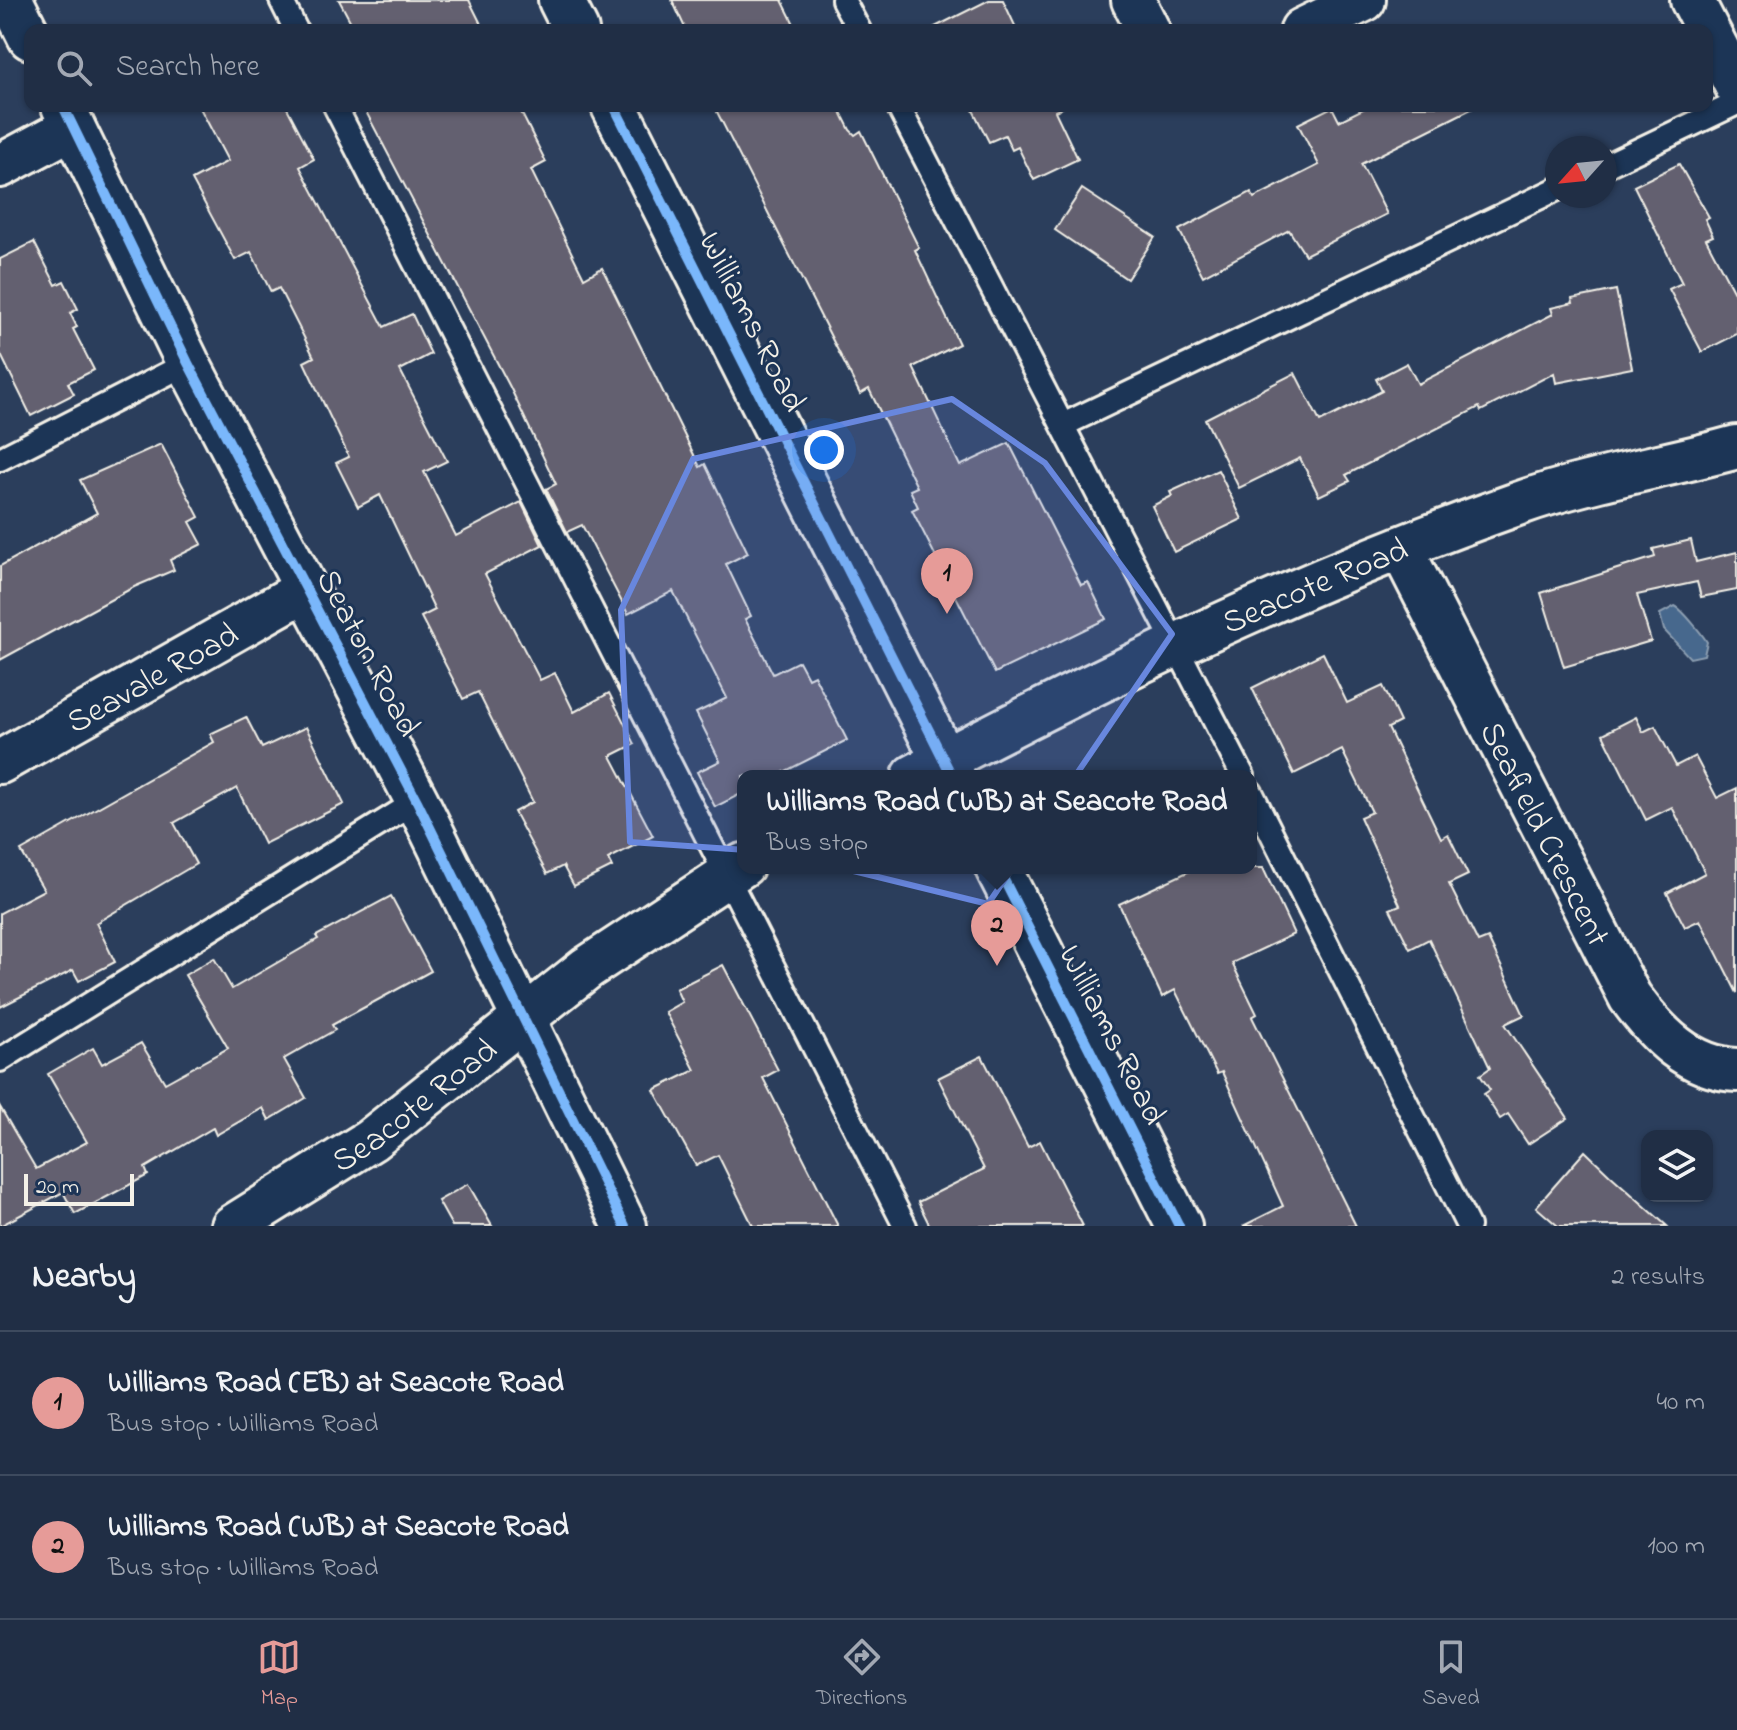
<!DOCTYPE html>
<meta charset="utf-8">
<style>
:root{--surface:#202e45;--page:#28364c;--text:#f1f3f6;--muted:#a2a8b3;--line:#3d4a5e;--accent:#e69b98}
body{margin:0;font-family:"Indie Flower",sans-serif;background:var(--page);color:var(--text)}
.controls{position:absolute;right:24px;bottom:24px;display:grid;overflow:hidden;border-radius:16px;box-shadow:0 2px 6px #0004}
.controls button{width:72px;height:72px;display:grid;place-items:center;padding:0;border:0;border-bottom:2px solid var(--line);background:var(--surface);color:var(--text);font:40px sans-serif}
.compass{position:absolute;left:1545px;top:136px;width:72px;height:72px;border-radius:50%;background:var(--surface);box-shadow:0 2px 6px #0004;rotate:243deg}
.scale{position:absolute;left:24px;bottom:20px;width:110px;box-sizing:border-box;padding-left:8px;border:4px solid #f4f1e8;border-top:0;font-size:22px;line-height:28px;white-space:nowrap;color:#f4f1e8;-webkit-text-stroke:6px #1d3557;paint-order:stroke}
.you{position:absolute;left:824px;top:450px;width:28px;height:28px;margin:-20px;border:6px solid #fff;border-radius:50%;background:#1a73e8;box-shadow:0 0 0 12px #1a73e833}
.badge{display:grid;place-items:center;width:52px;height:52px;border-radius:50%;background:var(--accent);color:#111;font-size:26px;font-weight:700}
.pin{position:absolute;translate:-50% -66px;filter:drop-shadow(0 2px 4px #0008)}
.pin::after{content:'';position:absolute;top:42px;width:28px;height:24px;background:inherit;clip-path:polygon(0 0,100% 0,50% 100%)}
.popup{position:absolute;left:737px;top:770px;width:520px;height:104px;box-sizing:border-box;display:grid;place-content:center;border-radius:16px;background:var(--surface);filter:drop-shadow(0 2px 6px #0005);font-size:26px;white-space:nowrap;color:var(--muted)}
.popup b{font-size:30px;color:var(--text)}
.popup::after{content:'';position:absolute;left:50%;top:100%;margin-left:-16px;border:16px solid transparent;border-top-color:var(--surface)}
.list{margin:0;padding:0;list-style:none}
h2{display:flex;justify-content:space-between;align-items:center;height:104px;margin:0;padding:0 32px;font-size:34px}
h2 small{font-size:26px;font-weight:400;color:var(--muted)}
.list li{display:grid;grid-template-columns:52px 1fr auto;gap:24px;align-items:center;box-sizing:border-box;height:144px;padding:0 32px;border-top:2px solid var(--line)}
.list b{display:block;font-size:30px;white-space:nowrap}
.list p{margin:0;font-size:26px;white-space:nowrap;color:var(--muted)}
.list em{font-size:26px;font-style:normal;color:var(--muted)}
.icon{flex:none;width:44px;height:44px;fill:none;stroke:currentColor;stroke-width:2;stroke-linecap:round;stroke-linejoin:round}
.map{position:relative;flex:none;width:1737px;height:1226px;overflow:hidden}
.search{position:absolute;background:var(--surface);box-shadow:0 2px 6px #0004;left:24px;right:24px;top:24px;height:88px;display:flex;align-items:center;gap:20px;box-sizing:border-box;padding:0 28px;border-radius:16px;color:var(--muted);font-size:30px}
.sheet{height:392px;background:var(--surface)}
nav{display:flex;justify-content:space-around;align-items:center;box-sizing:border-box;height:112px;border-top:2px solid var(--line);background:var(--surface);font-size:22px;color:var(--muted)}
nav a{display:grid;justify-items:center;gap:4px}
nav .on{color:var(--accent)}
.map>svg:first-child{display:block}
</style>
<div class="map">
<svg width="1737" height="1226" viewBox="0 0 1737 1226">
<rect width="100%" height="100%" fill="#2b3e5c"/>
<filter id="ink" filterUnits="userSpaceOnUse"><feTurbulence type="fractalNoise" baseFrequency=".0125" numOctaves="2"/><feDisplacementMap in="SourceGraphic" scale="16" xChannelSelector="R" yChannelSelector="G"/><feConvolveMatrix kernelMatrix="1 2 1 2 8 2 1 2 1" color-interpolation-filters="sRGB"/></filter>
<g filter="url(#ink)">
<!-- water -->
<path fill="#47678d" stroke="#8c9eb1" stroke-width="2" d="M1675,606C1682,609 1702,634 1707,642L1704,655L1690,658L1664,630L1660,614Z"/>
<!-- building -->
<g fill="#646070" stroke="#f4f1e8" stroke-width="2">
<polygon points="339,0 469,0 484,30 355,30"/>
<polygon points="672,0 782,0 797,30 686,30"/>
<polygon points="989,0 1003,0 1017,30 929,30"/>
<polygon points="199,106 286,106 314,159 300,167 384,327 412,314 431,354 400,370 447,461 424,472 456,536 521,502 542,545 485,574 540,680 555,673 574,712 609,693 635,744 611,756 653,836 608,859 612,867 574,886 563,866 547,874 514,812 533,802 478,692 463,699 421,617 435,610 380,495 358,507 336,463 349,457 304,362 314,357 279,288 271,292 251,252 235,260 192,180 228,161"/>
<polygon points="363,106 518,106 546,162 531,170 584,278 602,268 700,467 705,464 748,553 726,564 751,616 745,619 773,674 799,661 808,678 814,675 847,740 776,776 743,776 743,793 715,807 697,772 720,761 696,713 727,698 673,591 628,614 582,525 567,532 546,489 556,484 510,387"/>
<polygon points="714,106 838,106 850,130 855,135 861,131 919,248 915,250 959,344 913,367 960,466 1009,443 1081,585 1088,582 1106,619 995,673 912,510 918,507 910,490 917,487 869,389 860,394"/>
<polygon points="971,106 1066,106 1055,111 1078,159 1034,180 1018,147 1012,150 1005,135 989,142"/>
<polygon points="1369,106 1477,106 1361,164 1387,214 1305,255 1289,230 1203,276 1179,230 1251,192 1254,198 1319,165 1298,124 1332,107 1339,121"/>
<polygon points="1679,164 1709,217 1705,219 1713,236 1706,239 1737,298 1737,334 1702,352 1669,289 1682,283 1634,186"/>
<polygon points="1082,189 1155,237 1127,279 1055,230"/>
<polygon points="34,242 56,285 64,281 78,309 70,313 77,327 73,329 94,370 68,383 74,394 31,416 0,353 0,259"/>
<polygon points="1616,290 1632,368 1556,383 1554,373 1481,411 1479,407 1346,475 1350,481 1319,496 1300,458 1239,488 1205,419 1295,373 1320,422 1382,391 1376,379 1407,363 1418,384 1553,314 1551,308 1573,303 1572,299"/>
<polygon points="161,444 199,517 190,522 202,544 170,560 174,570 134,587 0,660 0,566 97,513 80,480"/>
<polygon points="1218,470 1242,519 1174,552 1152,506 1172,496 1170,492"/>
<polygon points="1691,540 1696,562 1737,552 1737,590 1701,597 1697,582 1637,595 1651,641 1564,667 1541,593 1655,557 1653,549"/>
<polygon points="1323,653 1347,703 1383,686 1400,722 1388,728 1441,838 1448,834 1468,875 1449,884 1478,942 1488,938 1524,1015 1505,1024 1568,1118 1528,1144 1508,1114 1500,1119 1484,1094 1490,1090 1480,1075 1490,1068 1429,939 1410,949 1390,909 1400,905 1360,817 1372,812 1342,750 1294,774 1252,688"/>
<polygon points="246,717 262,748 306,727 344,804 264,844 237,788 174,823 196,864 96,923 115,962 79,981 73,970 0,1007 0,913 44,890 21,851 214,742 210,734"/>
<polygon points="1636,717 1643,732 1655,726 1676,766 1695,756 1717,798 1737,788 1737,993 1700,920 1685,927 1667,893 1705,873 1672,807 1646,820 1603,734"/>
<polygon points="1196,868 1263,868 1294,934 1232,963 1257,1014 1252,1017 1356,1226 1243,1226 1283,1206 1222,1072 1217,1074 1175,990 1162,997 1119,904"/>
<polygon points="391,896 431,971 332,1025 335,1030 284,1059 306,1098 269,1120 263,1108 216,1135 213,1128 145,1168 148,1175 75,1214 63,1192 0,1226 0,1107 36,1169 87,1142 48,1074 93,1048 102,1064 141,1043 165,1083 228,1048 185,975 214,958 232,989 318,939 316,936"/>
<polygon points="723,965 778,1070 763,1078 838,1226 753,1226 718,1155 696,1166 654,1090 695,1070 665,1012 682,1002 676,989"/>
<polygon points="982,1056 1028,1147 1040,1141 1083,1226 930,1226 918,1202 984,1169 938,1078"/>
<polygon points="1585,1151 1610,1175 1667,1226 1558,1226 1536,1207"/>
<polygon points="468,1184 492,1226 452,1226 438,1201"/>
</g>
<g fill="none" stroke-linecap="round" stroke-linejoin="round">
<defs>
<g id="service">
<polyline points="281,0 296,30"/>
<polyline points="843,0 859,30"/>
<polyline points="335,106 905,1226"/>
<polyline points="898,106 1243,776"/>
<polyline points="1605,166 1737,103"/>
<polyline points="1063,425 1557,189"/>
<polyline points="0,459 188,363"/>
<polyline points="1251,792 1468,1226"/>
<polyline points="0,1060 417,801"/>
</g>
<g id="minor">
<polyline points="11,0 30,38"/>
<polyline points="1133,0 1148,30"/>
<polyline points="1692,0 1737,87"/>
<polyline points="1302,30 1364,0"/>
<polyline points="63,106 188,363 417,801 625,1226"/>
<polyline points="0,166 73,127"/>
<path id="s1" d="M1401,548L1630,997C1657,1034 1689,1068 1737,1070"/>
<path id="s2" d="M0,762L305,590"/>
<path id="s3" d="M914,776C1110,673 1312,576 1520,503C1587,479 1668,466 1737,447"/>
<path id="s4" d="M233,1226L371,1140L587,968L743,865"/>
</g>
<g id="tertiary">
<polyline points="561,0 576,30"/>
<polyline points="614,106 952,776"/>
<polyline points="998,868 1179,1226"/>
</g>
</defs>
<!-- service casing -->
<use href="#service" stroke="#f4f1e8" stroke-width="28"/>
<!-- minor casing -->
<use href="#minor" stroke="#f4f1e8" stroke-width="48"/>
<!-- tertiary casing -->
<use href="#tertiary" stroke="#f4f1e8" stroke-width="50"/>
<!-- service -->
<use href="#service" stroke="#1d3557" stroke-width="22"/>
<!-- minor -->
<use href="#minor" stroke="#1d3557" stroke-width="42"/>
<!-- tertiary -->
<use href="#tertiary" stroke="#1d3557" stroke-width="44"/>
<defs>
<g id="cycleway">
<polyline points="63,106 188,363 417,801 625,1226"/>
<polyline points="614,106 952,776"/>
<polyline points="998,868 1179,1226"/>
</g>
</defs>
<!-- cycleway casing -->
<use href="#cycleway" stroke="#1d3557" stroke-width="15"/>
<!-- cycleway -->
<use href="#cycleway" stroke="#7ab7fb" stroke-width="10"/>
</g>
</g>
<!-- marked area -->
<path fill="#6887de" fill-opacity="0.2" stroke="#6887de" stroke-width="6" stroke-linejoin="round" d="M952,399L1045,463L1172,634L988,904L776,852L630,842L621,610L693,459Z"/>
<g text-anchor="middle" stroke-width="6" stroke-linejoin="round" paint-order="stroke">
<!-- street labels -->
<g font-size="34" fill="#f4f1e8" stroke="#1d3557">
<text transform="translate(754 321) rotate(63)" y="12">Williams Road</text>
<text dy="12" stroke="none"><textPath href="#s3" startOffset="444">Seacote Road</textPath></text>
<text transform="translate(370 652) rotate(62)" y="12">Seaton Road</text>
<text dy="12" stroke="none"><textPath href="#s2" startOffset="174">Seavale Road</textPath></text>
<text dy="12" stroke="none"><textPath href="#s1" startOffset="320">Seafield Crescent</textPath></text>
<text transform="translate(1114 1034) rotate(63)" y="12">Williams Road</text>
<text dy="12" stroke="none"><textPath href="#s4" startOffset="218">Seacote Road</textPath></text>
</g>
</g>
</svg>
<div class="controls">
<button><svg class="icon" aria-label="layers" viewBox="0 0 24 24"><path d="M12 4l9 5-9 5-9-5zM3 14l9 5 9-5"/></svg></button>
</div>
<svg class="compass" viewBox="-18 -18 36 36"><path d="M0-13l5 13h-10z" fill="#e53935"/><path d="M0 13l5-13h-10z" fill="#a2a8b3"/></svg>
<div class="scale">20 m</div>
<div class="you"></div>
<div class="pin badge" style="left:947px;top:614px">1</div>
<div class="pin badge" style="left:997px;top:966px">2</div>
<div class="popup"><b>Williams Road (WB) at Seacote Road</b>Bus stop</div>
<div class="search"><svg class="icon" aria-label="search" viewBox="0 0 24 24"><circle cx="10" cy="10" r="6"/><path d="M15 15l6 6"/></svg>Search here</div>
</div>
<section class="sheet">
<h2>Nearby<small>2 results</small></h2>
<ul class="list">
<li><span class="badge">1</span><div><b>Williams Road (EB) at Seacote Road</b><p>Bus stop · Williams Road</p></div><em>40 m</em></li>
<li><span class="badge">2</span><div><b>Williams Road (WB) at Seacote Road</b><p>Bus stop · Williams Road</p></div><em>100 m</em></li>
</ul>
</section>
<nav>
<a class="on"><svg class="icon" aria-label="map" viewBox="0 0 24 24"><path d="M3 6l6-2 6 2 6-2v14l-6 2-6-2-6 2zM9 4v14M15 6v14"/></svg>Map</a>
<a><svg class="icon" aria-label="directions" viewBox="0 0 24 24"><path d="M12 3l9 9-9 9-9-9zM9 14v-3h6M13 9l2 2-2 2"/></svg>Directions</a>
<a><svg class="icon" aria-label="saved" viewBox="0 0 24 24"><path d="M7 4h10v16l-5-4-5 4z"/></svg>Saved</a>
</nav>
